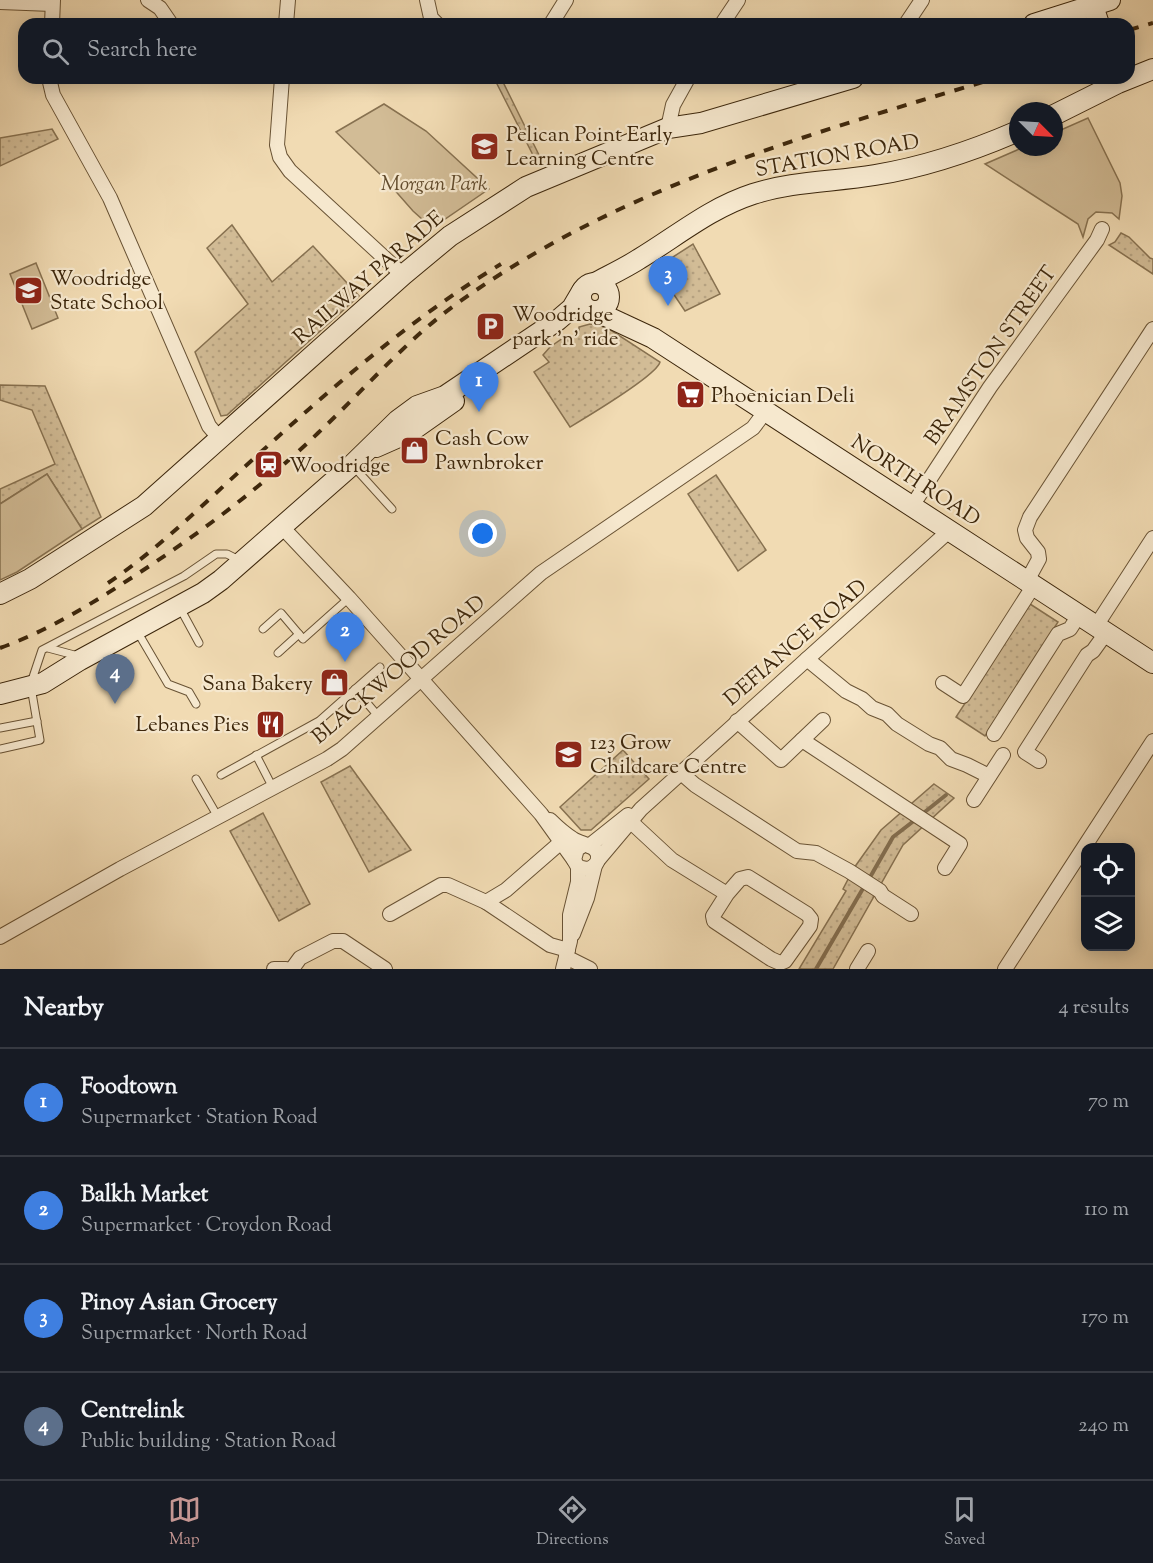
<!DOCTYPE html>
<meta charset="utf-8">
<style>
:root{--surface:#171b24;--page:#242831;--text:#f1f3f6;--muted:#9ea1a6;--line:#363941;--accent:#c59692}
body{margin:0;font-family:"Sorts Mill Goudy",serif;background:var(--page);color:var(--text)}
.controls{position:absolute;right:18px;bottom:18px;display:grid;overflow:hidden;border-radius:12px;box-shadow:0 3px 15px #0003}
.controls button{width:54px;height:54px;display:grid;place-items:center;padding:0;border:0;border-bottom:2px solid var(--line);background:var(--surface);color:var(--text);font:30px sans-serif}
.compass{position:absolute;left:1009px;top:102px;width:54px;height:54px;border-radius:50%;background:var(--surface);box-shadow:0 3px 15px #0003;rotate:114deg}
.you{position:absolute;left:483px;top:534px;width:21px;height:21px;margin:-15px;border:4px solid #fff;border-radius:50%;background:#1a73e8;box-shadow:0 0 0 9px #1a73e833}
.badge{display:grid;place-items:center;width:39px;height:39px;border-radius:50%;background:var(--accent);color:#fff;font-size:20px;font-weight:700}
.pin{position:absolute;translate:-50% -50px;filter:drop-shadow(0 2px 3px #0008)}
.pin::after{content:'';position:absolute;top:32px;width:21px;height:18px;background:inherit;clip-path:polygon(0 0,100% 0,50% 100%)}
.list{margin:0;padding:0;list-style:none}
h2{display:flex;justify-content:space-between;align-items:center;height:78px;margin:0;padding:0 24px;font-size:26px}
h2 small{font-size:20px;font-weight:400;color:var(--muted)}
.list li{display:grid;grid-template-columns:39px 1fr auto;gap:18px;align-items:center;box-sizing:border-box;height:108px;padding:0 24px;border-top:2px solid var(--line)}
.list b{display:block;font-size:22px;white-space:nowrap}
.list p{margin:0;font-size:20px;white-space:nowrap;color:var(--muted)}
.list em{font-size:20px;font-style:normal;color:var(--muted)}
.icon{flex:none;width:33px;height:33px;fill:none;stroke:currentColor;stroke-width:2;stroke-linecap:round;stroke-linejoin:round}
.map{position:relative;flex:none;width:1153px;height:969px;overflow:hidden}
.search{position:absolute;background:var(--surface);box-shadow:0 3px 15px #0003;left:18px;right:18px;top:18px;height:66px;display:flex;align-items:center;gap:15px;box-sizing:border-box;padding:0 21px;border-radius:18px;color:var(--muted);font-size:22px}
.sheet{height:510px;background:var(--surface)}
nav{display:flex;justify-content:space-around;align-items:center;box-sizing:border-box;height:84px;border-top:2px solid var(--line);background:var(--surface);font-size:16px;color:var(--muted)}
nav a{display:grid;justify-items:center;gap:3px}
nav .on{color:var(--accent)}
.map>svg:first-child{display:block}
</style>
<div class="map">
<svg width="1153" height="969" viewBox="0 0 1153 969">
<defs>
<pattern id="grass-dots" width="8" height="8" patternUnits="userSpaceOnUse" patternTransform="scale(1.5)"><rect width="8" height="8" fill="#d2bc96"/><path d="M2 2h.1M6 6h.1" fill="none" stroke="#b5a180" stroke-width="1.8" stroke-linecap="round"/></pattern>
</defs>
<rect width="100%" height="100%" fill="#f1dbb3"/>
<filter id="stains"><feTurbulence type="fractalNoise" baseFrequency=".00333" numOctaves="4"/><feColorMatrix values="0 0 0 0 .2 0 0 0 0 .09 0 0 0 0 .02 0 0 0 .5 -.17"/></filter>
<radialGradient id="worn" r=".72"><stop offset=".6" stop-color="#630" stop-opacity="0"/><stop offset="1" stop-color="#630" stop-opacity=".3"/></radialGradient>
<!-- grass -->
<g fill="url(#grass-dots)" stroke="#877150" stroke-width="1.5">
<polygon points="494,78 501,78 541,159 536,161"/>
<polygon points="52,129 58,139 0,166 0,138"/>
<polygon points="232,225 272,282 313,246 359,296 227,415 221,416 195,352 248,304 207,248"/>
<polygon points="1121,233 1129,237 1150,258 1153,259 1153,274 1109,245 1115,242"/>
<polygon points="693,244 720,294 685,311 656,268"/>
<path d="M590,324L606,327L660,362C657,375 585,418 570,427L534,372L549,362L543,355L550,347L566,336L568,341L579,333V327Z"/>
<polygon points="0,385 45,386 101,517 82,529 47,474 0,504 0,489 55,464 32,410 0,400"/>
<polygon points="716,475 766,550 738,571 688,494"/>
<polygon points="1030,604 1058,622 985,736 956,717"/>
<polygon points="623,750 649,779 591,830 581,830 560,807"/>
<polygon points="350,766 411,850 369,872 321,782"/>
<polygon points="934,784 954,798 903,845 833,969 799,969 846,891 843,889 854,868 881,830"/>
<polygon points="263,813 310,904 279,921 230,831"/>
</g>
<!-- park -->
<g fill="#d2bc96" stroke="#877150" stroke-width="1.5">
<polygon points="384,104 426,131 489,189 432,228 413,211 384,178 336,132"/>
<polygon points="1088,118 1120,183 1122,196 1119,219 1112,213 1096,212 1088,219 1083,237 1078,224 985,164 1024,147 1054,147 1054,133"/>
<polygon points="36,263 58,318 32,329 10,274"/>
<polygon points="47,474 82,529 17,572 0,580 0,504"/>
</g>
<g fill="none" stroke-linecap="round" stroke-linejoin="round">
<!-- stream -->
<g stroke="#836d4e" stroke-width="4">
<polyline points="921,815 946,795"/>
<polyline points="869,879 893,837 915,820"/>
<polyline points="816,969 865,885"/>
</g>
<defs>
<g id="lane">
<polyline points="354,467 392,509"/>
<polyline points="180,608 199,643"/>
<polyline points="263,629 281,613 303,639 349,598"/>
<polyline points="137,631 168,684 189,692 196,704"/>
<polyline points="48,648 78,656"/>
<polyline points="278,653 299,634"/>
<polyline points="33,677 42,650 184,576 216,554 227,554 239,560"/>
<polyline points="355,689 379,717"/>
<polyline points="0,728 37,721"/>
<polyline points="0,749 40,740 31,687"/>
<polyline points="256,755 273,788"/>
<polyline points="221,775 319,721 380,667"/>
<polyline points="196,779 218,817"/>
</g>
<g id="street">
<polyline points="148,0 160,8 171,24"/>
<polyline points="427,0 431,18 437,24"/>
<polyline points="0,2 52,4"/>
<polyline points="52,24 53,0"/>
<polyline points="286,24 288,0"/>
<polyline points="551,24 566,0"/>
<polyline points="722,24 738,0"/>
<polyline points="906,24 922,0"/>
<polyline points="49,78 53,95 110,198 209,426 220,439"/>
<polyline points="282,78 277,145 280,157 290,171 403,275"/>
<polyline points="668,128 673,105 688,78"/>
<polyline points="912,506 990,387 1097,240 1102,229"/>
<polyline points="283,528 349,598 541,814 574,860"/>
<polyline points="1027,581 1039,559 1038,552 1027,538 1025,530 1030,517 1153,329"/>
<polyline points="1096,626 1153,538"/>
<polyline points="807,659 846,691 862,699 872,708 887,714 897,724 929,744 940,748 951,759 967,765 989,776"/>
<polyline points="943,683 963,696 1034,585"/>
<polyline points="737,721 781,760 823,720"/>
<polyline points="994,734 1058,634 1070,629 1079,615"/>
<polyline points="802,740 960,844 945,868"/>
<polyline points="1039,761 1025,752 1087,655 1093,651 1106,633"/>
<polyline points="680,772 695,785 797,851 816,853 849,871 880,891 883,896 911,914"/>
<polyline points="974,800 1003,755"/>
<path d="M550,820C557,827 565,834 573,839C582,845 600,845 598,859C597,865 592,868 587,869L578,867L574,860L577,849L584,845"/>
<polyline points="630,821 672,860 727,894 713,916 714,921 771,959 780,963 785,961 810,926 811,919 807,914 748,877 740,879 727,894"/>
<polyline points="589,846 628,815"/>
<polyline points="598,860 641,809 950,530"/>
<polyline points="486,902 550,945 568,950"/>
<polyline points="390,914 441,885 448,885 486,902 506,890 560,843"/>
<polyline points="573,934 587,898 595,865"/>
<polyline points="0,937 120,869 327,759 342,749 541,573 753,428 765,412"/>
<polyline points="566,957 590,969"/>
<polyline points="274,969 286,969"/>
<polyline points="292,969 300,958 333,941 343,941 385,969"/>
<polyline points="563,969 570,941 570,915 578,882 578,867"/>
<polyline points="857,969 868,951"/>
<polyline points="1005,969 1153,741"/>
</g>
<g id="secondary">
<polyline points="1093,6 1099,24"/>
<polyline points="1034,24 1110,0"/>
<polyline points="1054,115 1118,83 1153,69"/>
<circle cx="595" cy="297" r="14"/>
<path d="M595,283C610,275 625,268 639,259C677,236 710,208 753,194C793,181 834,182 875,175C925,167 972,151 1018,131"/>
<polyline points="595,311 653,338 1153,663"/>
<polyline points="376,447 410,432 454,401"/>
<polyline points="0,594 30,579 144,506 403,275 450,236 526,187 668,128 701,123 853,78"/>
<polyline points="0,694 43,683 80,660 203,593 221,580 352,465 398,420 417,406 445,396 558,320 572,308 582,291"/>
</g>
</defs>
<!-- lane casing -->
<use href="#lane" stroke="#695335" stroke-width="9"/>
<!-- street casing -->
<use href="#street" stroke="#695335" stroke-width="16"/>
<!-- secondary casing -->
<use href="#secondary" stroke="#3c260b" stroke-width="22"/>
<!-- lane -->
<use href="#lane" stroke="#f6e8ce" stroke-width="7"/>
<!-- street -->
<use href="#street" stroke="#f6e8ce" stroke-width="14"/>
<!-- secondary -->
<use href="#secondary" stroke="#f6e8ce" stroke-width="20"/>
<!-- rail -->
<g stroke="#3c260b" stroke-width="4" stroke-dasharray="10 10" stroke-linecap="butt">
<polyline points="1129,30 1153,23"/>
<path d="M108,583C160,548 204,503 250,462C329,390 410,319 501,264"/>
<path d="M0,648C53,629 101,598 148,567C208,527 265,484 318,433C365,389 406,340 459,302C622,186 807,135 996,78"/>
</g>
</g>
<!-- icons -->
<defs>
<symbol id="school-square" viewBox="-11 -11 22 22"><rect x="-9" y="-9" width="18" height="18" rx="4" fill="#8f2418" stroke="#f6e8ce"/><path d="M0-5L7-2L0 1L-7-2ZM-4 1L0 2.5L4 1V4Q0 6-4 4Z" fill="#fff"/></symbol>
<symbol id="parking-square" viewBox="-11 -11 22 22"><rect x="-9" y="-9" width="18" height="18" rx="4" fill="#8f2418" stroke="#f6e8ce"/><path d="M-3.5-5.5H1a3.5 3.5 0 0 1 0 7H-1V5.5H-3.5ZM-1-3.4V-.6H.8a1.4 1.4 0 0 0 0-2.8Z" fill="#fff"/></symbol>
<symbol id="supermarket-square" viewBox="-11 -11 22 22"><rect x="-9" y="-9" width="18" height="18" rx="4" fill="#8f2418" stroke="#f6e8ce"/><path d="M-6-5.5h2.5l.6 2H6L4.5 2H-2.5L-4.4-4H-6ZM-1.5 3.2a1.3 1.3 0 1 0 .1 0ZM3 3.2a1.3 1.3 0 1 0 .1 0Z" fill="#fff"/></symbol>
<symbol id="shop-square" viewBox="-11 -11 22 22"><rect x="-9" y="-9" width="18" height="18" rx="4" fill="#8f2418" stroke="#f6e8ce"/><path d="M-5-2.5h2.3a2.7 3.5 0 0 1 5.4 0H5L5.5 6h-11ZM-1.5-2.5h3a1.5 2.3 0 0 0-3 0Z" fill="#fff"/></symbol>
<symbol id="station-square" viewBox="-11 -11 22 22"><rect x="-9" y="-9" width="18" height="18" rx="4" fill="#8f2418" stroke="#f6e8ce"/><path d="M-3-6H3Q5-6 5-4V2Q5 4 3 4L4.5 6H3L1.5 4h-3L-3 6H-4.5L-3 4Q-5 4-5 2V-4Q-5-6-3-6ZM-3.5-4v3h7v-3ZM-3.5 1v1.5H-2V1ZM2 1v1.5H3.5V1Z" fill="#fff"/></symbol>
<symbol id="restaurant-square" viewBox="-11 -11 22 22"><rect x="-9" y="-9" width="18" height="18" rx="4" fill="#8f2418" stroke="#f6e8ce"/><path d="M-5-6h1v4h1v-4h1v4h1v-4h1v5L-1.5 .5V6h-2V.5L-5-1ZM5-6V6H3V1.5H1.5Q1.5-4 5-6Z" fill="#fff"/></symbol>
</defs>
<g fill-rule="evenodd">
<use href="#school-square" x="468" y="130" width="33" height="33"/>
<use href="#school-square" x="12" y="274" width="33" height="33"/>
<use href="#parking-square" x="474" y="310" width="33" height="33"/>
<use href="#supermarket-square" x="674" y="378" width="33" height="33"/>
<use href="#shop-square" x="398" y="434" width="33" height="33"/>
<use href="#station-square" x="252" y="448" width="33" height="33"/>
<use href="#shop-square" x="318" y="666" width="33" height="33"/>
<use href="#restaurant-square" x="254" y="708" width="33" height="33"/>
<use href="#school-square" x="552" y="738" width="33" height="33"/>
</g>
<g text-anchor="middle" stroke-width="4.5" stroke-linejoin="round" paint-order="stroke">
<!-- poi labels -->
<g font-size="21" fill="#3c260b" stroke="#f6e8ce" text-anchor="start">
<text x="506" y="141">Pelican Point Early<tspan x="506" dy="24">Learning Centre</tspan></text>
<text x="50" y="285">Woodridge<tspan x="50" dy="24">State School</tspan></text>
<text x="512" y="321">Woodridge<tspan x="512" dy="24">park 'n' ride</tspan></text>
<text x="711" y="402">Phoenician Deli</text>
<text x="435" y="445">Cash Cow<tspan x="435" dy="24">Pawnbroker</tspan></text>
<text x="289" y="472">Woodridge</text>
<text x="313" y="690" text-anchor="end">Sana Bakery</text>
<text x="249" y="731" text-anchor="end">Lebanes Pies</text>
<text x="590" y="749">123 Grow<tspan x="590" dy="24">Childcare Centre</tspan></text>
</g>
<!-- street labels -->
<g font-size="21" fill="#3c260b" stroke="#f6e8ce">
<text transform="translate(837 155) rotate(-10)" y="7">STATION ROAD</text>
<text transform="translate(368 277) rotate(-41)" y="7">RAILWAY PARADE</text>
<text transform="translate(990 355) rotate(-55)" y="7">BRAMSTON STREET</text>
<text transform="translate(916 480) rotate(33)" y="7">NORTH ROAD</text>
<text transform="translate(795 642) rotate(-41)" y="7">DEFIANCE ROAD</text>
<text transform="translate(398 669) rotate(-40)" y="7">BLACKWOOD ROAD</text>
</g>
<!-- park labels -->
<g font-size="21" font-style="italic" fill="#624c2e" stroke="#f6e8ce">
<text x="434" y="190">Morgan Park</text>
</g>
</g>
<rect width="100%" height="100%" filter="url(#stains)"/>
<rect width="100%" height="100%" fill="url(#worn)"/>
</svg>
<div class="controls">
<button><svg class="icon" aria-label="locate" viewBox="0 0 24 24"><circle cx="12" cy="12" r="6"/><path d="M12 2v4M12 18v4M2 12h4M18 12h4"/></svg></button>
<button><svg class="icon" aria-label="layers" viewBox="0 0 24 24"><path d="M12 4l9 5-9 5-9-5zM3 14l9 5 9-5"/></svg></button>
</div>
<svg class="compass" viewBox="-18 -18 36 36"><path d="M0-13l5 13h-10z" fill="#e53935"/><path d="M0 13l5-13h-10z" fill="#9ea1a6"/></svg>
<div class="you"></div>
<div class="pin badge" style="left:479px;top:412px;background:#3f7fe0">1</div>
<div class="pin badge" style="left:345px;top:662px;background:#3f7fe0">2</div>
<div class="pin badge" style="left:668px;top:306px;background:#3f7fe0">3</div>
<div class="pin badge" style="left:115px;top:704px;background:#5c6f8a">4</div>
<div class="search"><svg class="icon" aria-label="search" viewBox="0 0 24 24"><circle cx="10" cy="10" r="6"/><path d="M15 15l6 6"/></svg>Search here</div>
</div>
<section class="sheet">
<h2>Nearby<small>4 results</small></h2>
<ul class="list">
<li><span class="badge" style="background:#3f7fe0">1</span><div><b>Foodtown</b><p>Supermarket · Station Road</p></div><em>70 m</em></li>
<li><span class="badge" style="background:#3f7fe0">2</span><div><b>Balkh Market</b><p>Supermarket · Croydon Road</p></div><em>110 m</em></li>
<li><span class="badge" style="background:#3f7fe0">3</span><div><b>Pinoy Asian Grocery</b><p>Supermarket · North Road</p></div><em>170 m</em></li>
<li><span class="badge" style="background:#5c6f8a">4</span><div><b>Centrelink</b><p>Public building · Station Road</p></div><em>240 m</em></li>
</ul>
</section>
<nav>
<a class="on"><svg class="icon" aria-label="map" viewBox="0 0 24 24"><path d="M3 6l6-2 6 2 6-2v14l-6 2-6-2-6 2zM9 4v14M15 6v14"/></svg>Map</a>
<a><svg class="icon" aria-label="directions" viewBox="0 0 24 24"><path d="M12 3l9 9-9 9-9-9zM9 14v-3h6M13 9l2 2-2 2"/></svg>Directions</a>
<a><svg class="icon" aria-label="saved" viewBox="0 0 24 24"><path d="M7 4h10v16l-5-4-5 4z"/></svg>Saved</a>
</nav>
